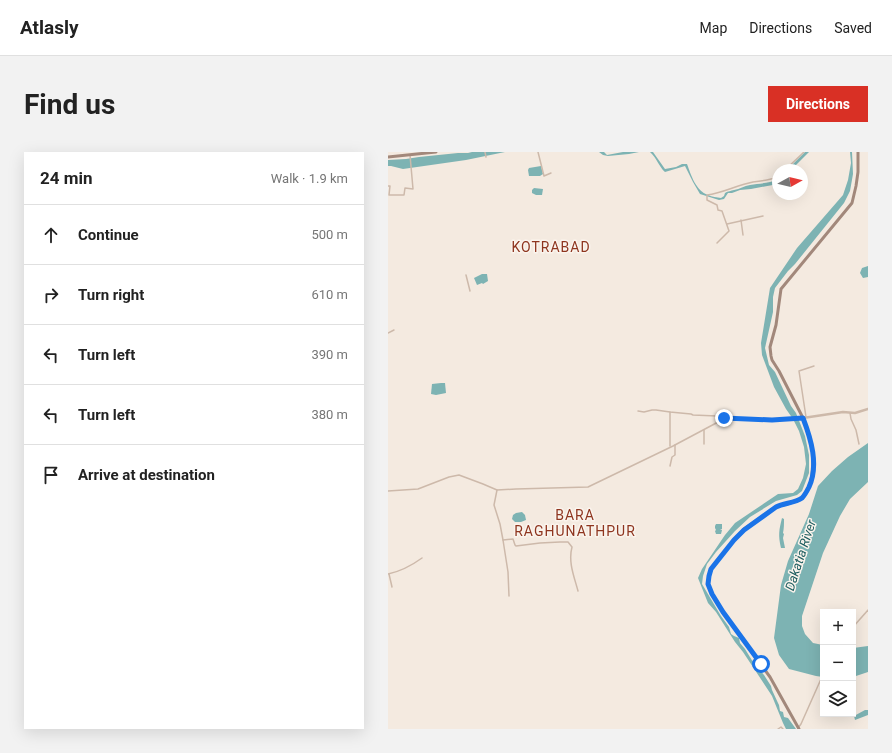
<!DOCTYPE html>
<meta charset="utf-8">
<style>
:root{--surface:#fff;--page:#f2f2f2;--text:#222;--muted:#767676;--line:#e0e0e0;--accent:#d93025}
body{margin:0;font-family:Roboto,sans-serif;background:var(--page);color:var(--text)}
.controls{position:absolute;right:12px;bottom:12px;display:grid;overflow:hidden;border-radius:0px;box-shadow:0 4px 16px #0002}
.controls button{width:36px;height:36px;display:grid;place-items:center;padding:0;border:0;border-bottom:1px solid var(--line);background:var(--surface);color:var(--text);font:20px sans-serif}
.compass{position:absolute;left:384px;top:12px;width:36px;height:36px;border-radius:50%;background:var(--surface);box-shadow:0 4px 16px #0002;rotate:82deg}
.stop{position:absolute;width:12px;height:12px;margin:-9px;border:3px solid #1a73e8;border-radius:50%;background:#fff}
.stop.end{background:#1a73e8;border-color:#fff;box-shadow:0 1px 4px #0008}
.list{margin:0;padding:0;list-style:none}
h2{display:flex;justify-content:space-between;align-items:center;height:52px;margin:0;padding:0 16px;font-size:17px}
h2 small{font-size:13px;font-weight:400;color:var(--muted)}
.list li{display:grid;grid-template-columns:26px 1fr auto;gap:12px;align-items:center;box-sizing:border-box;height:60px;padding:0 16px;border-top:1px solid var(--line)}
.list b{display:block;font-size:15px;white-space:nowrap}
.list em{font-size:13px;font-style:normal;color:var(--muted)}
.icon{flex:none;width:22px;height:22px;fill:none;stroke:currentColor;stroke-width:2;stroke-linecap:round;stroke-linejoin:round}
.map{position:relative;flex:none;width:480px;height:577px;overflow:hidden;border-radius:0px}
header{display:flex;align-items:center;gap:24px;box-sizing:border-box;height:56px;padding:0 20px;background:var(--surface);border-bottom:1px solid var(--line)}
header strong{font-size:19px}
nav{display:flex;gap:22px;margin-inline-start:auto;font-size:14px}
.intro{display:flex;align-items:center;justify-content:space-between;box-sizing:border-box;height:96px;padding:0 24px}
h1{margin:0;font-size:28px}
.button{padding:10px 18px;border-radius:0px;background:var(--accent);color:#fff;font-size:14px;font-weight:700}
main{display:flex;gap:24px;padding:0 24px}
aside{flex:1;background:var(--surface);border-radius:0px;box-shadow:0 4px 16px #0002}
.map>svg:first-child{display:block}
</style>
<header>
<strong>Atlasly</strong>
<nav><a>Map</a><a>Directions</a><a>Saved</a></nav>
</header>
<div class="intro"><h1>Find us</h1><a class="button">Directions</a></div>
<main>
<aside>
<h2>24 min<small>Walk · 1.9 km</small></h2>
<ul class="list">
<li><svg class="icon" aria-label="ahead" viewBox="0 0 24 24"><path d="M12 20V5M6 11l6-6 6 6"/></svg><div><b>Continue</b></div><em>500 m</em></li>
<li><svg class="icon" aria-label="right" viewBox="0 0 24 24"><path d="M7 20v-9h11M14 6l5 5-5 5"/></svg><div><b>Turn right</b></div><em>610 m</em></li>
<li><svg class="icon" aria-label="left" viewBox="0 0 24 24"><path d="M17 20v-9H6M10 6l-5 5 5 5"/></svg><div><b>Turn left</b></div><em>390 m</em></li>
<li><svg class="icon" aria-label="left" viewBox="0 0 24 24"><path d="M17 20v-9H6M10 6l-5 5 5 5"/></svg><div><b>Turn left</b></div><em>380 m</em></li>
<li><svg class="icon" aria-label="arrive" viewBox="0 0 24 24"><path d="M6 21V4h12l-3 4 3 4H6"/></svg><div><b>Arrive at destination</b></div></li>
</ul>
</aside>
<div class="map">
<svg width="480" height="577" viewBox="0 0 480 577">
<rect width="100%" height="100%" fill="#f4eae0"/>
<!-- water -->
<g fill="#7db3b3">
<polygon points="84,0 128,0 117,0 78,8 15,17 3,14 0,14 0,8 18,7 31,5 70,1 80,1"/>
<polygon points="211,0 216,0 219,3 235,0 251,0 241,2 220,4 215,3"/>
<path d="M262,0H265L277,17L288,15L294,12H299C303,23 308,39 320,43C324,45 329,45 333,46L336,44L337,41C340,39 343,39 346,38C352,37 356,34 362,33C371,31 381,32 390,27V32L363,37L352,38L344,41H340L336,47L331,48L312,42L305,30L297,14L277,20C271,15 269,6 262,0Z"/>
<polygon points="417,0 421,0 403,18 399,18"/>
<polygon points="462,0 464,0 465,22 462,39 456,51 407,112 400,119 387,136 385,145 385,160 377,196 381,213 387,220 403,254 408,261 417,284 421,303 421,321 414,339 409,343 388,349 362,365 347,379 328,400 319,412 315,424 314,432 333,464 341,475 343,482 346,484 351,486 352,491 357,497 365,510 376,523 383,534 384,538 390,551 391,553 392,559 395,560 396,565 400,566 408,577 398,577 395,571 384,544 355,500 347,490 328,460 320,451 310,426 314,417 337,383 347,371 390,342 405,341 410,337 415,326 418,312 416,295 411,279 405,267 398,257 386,235 374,203 373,191 382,136 409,96 455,43 460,28 463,11"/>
<polygon points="153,14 155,22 152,24 141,24 140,18 141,16"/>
<polygon points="146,36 155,37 154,43 148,43 144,41 144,38"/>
<polygon points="480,114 480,125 475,126 472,121 474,116"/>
<polygon points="94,122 99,122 100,129 95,132 94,131 89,133 86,126"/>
<polygon points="53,231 57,231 58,241 48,243 43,242 44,232"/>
<polygon points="480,291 480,330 462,347 452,364 435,401 414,464 414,474 417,482 425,491 435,493 435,525 428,524 401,517 391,503 386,486 393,433 400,409 421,362 430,334 444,319 460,305"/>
<polygon points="134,360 137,363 138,368 133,370 127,370 124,367 125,363 128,361"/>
<path d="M394,366L396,367C396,372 396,376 395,381L396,382L395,386L397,396H393C390,383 391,378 394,366Z"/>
<polygon points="328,372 334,372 334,377 332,377 334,378 333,382 328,382 327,379 328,378 327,376 327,374"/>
<polygon points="480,494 480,520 465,525 465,496"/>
<polygon points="477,558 480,558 480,563 467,568 466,564"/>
</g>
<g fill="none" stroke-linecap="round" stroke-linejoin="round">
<!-- minor -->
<g stroke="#cdb9aa" stroke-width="1.5">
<polyline points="97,0 98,5"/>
<polyline points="150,0 156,24 163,21"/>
<polyline points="397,18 416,0"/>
<polyline points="0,34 2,34 1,43 16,43 17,36 25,37 22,3"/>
<polyline points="353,68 355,83"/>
<polyline points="339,72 375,64"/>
<path d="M329,91L341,79L334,59L330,58L329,53L319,48V43C335,41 349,33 365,30C374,29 382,28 390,25"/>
<polyline points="78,123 82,139"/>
<polyline points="0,181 6,178"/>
<polyline points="250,259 256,260 264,258 268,258 282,260 303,262 305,263 329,264 335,266 384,268 414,266"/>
<polyline points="282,260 282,294"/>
<polyline points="462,261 463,267 468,278 471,292"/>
<polyline points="418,265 411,219 426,214"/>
<polyline points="316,278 316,292"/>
<polyline points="282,314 284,305 287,303 287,293"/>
<polyline points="109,338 106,353 112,372 115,388"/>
<polyline points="0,339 30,337 61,325 71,323 95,332 109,338 128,337 200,335 285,294 332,269 335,266"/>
<path d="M0,422C14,419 23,414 34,406"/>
<polyline points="1,422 4,435"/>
<path d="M121,444L120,420L115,388L125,387L127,393L128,394L152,391L172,390H180L184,395C180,410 186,424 190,439"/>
<polyline points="465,475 480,458"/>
<polyline points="410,576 413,572 433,527"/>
<polyline points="390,577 393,575 395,577"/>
</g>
<!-- tertiary -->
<polyline stroke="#cdb9aa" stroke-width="2.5" points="415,266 455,260 467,261 480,257"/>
<!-- secondary -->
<g stroke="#a2887b" stroke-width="3">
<polyline points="0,5 48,0"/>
<polyline points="411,577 382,525 335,460 324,442 320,432 321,424 323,417 346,388 356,377 388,355 409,349 413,347 418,340 422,332 424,323 425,306 425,300 420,280 415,266 391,219 384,208 383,204 382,195 388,173 393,137 464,51 468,34 470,20 470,0"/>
</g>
</g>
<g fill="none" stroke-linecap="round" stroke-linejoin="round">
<!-- route -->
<path stroke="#1a73e8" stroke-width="5" d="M336,266L384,268L415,266C423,287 431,313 421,335C419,339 417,343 414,346C407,351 396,351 388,355L356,378L346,388L323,417L321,424L320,432L324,442L335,460L373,512"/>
</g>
<g text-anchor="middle" stroke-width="3" stroke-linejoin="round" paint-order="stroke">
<!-- water labels -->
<g font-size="13" font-style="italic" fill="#1d5d5f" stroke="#fbf4ed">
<text transform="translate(412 403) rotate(-72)" y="5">Dakatia River</text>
</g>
<!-- quarter labels -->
<g font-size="14" letter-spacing="1" fill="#8e351f" stroke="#fbf4ed">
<text x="163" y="100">KOTRABAD</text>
<text x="187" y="368">BARA<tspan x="187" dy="16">RAGHUNATHPUR</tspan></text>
</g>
</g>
</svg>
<div class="controls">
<button>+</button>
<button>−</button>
<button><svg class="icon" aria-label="layers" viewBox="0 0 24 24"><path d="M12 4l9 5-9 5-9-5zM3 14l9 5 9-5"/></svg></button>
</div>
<svg class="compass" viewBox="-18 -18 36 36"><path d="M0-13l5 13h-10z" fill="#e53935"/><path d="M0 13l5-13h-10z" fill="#767676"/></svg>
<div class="stop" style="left:373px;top:512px"></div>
<div class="stop end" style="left:336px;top:266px"></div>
</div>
</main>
